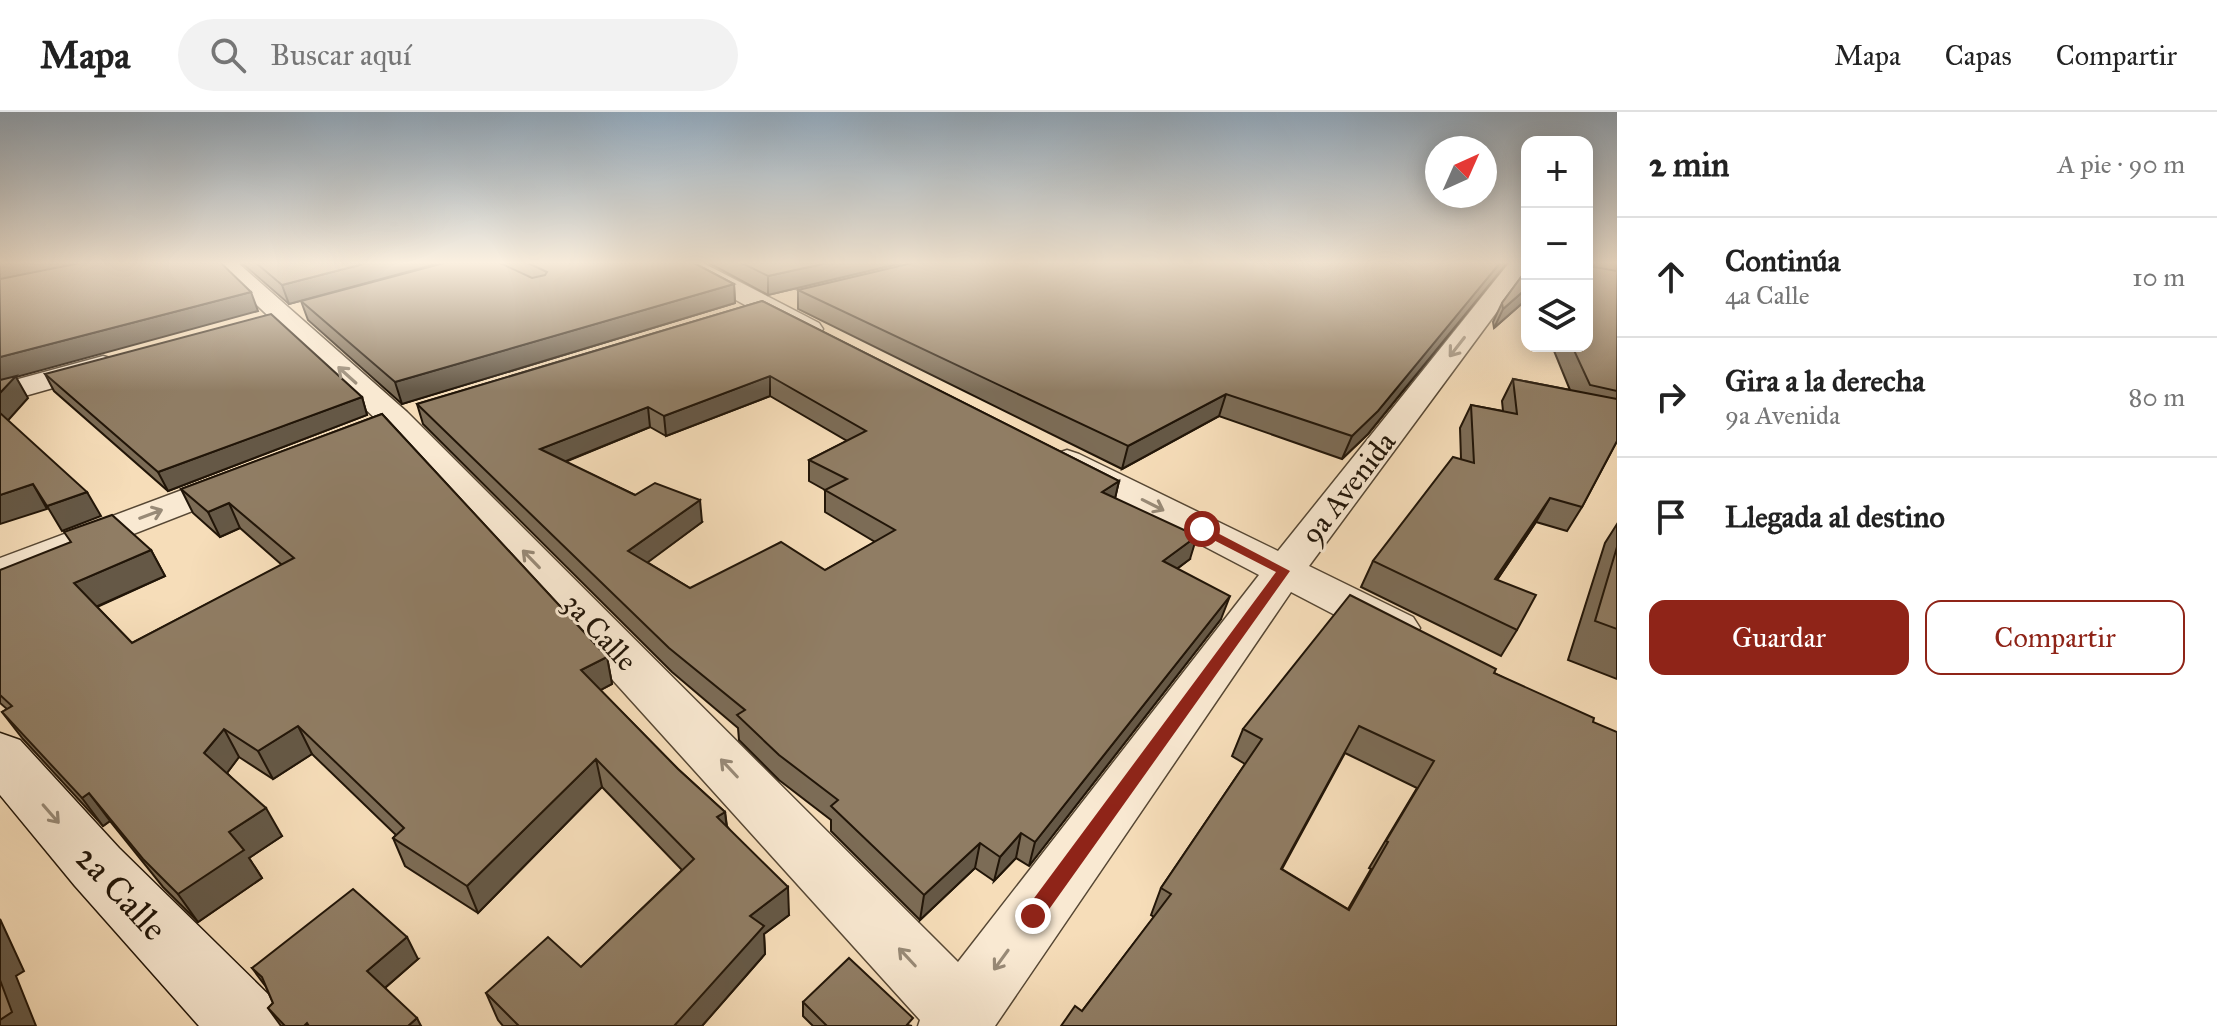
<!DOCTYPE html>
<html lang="es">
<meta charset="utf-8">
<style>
:root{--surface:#fff;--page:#f2f2f2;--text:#222;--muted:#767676;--line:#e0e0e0;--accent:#8f2418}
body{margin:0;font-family:"IM FELL Great Primer",serif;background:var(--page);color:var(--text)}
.controls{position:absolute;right:24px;top:24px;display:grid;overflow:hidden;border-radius:16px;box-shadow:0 4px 20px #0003}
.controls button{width:72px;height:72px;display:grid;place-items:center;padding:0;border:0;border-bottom:2px solid var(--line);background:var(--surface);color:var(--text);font:40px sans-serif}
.compass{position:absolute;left:1425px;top:24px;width:72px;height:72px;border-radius:50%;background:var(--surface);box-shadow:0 4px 20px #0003;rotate:45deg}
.stop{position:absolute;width:24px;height:24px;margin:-18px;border:6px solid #8f2418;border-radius:50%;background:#fff}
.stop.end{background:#8f2418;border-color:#fff;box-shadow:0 2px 8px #0008}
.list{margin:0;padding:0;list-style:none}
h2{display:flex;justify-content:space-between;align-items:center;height:104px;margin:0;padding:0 32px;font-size:34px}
h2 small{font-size:26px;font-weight:400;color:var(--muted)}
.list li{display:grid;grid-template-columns:52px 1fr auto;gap:24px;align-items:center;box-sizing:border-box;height:120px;padding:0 32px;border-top:2px solid var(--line)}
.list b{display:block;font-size:30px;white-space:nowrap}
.list p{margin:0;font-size:26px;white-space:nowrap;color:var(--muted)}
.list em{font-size:26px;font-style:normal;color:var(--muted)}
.actions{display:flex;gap:16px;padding:24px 32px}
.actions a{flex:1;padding:18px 0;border:2px solid var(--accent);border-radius:16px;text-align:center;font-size:28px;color:var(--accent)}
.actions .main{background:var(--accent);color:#fff}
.icon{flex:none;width:44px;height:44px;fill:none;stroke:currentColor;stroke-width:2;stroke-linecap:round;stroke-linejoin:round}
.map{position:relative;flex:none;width:1617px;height:914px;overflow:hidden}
header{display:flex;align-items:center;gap:48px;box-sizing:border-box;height:112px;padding:0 40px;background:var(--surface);border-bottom:2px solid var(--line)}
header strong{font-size:38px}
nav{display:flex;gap:44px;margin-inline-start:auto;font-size:28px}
.search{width:560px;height:72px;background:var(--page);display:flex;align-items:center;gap:20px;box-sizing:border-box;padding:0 28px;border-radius:44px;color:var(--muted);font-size:30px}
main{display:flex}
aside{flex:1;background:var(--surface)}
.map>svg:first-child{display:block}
</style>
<header>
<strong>Mapa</strong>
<div class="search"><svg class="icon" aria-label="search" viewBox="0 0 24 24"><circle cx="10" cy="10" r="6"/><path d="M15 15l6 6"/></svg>Buscar aquí</div>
<nav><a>Mapa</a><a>Capas</a><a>Compartir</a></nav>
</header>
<main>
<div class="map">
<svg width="1617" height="914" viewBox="0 0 1617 914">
<rect width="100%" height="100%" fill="#f6ddb9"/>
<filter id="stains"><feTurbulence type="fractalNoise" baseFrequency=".0025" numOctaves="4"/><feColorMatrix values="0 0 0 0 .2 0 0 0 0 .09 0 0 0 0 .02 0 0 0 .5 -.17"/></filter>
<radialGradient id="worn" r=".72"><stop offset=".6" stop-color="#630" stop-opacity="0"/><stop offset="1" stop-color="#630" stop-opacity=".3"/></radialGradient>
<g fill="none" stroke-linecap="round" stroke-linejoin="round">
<defs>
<g id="minor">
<polygon points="213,151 238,151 407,300 958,850 1259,463 1055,356 1049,349 1055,342 1067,338 1079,342 1278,439 1509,151 1527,151 1527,159 1309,454 1413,505 1420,516 1413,527 1397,531 1381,527 1291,480 995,914 918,914 920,908 383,314"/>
<polygon points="675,151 703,151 819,211 823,217 819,223 799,223 678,156"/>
<polygon points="103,244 113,247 118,253 113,259 0,291 0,272"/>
<polygon points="241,356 254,359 259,367 254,375 0,474 0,446"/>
</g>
<polygon id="secondary" points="0,621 20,628 119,736 274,888 285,914 199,914 75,774 0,683"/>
</defs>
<!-- minor casing -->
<use href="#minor" stroke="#564734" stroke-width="3"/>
<!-- secondary casing -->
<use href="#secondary" stroke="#211508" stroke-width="3"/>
<!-- minor -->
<use href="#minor" fill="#f9e9d2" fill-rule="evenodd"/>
<!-- secondary -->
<use href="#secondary" fill="#f9e9d2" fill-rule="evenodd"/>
</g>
<!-- wall -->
<g fill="#7c6c56" stroke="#211508" stroke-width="2" fill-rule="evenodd">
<polygon points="242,151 440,151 289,192"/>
<polygon points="444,151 694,151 734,172 735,191 402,292 308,208 301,189"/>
<polygon points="709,151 902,151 768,183"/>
<polygon points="912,151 1507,151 1368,322 1342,347 1219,304 1122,357 798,197 798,178"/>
<polygon points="1587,151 1617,151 1617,329 1582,395 1567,419 1536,410 1497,468 1517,518 1501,544 1361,475 1373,449 1461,347 1460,316 1471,293 1503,299 1502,289 1513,267 1570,278 1552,234 1587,234"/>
<polygon points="1527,157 1527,187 1494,216 1493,210 1502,191"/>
<path d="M762,189L1119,369L1115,386L1190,447L1177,457L1221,507L1029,754L1016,746L994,769L975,756L920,808L831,719V708L779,668L739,628L738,616L672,560L423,312L417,292ZM770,284L847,329L809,348V369L825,378V400L875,430L825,458L690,476L647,450L702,410L635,383L565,350L650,315L666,324Z"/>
<polygon points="45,262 362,285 367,303 168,379 54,279"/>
<polygon points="382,302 607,545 612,572 600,578 678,657 725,700 727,714 789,803 764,822 765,842 702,914 503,914 498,908 486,881 581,855 682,758 602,675 478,801 405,754 393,726 396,723 312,642 273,667 239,645 227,661 282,724 249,746 262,766 198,810 163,775 110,709 103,714 23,627 2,600 7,597 0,591 0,458 151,438 165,464 97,495 132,531 282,453 240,416 220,425 193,401 181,377"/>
<polygon points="1617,412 1617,567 1568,548 1605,431"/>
<path d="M1494,561L1593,610L1617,914L1082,899L1154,805L1151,803L1161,776L1245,652L1232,644L1243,617ZM1345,641L1417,676L1369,756L1371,757L1348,797L1282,757Z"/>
<polygon points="418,847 385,876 421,914 281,914 268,896 273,891 266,875 252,856"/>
<polygon points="803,890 912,914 813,914 803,904"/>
</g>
<!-- shaded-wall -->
<g fill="#655846" stroke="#211508" stroke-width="2">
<polygon points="0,151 81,151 0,168"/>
<polygon points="367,151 440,151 289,192 282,173"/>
<polygon points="827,151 902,151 768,183 768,164"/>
<polygon points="1500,151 1507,151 1368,322 1342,347 1352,324"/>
<polygon points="734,172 735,191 402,292 395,270"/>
<polygon points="1527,176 1527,187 1494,216 1503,197"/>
<polygon points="251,180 258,199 16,265 28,286 3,314 0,309 0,245"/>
<polygon points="770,264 770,284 666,324 664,304"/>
<polygon points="1226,282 1219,304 1122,357 1128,334"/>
<polygon points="362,285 367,303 168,379 158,360"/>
<polygon points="648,295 650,315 544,358 540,337"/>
<polygon points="1119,369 1114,391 1102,380"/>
<polygon points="33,372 47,397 0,412 0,383"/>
<polygon points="87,380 101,404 62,419 47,394"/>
<polygon points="1550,386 1536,410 1480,493 1495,467"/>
<polygon points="700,388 702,410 632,462 628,439"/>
<polygon points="229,391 240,416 220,425 208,400"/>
<polygon points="1197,424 1190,447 1156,472 1163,449"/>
<polygon points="151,438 165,464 91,497 74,471"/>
<polygon points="1230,484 1221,507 1029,754 1035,730"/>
<polygon points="607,545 612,572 586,586 581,558"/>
<polygon points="298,614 312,642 273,667 258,639"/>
<polygon points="224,617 239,645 221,669 204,641"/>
<polygon points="596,647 602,675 478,801 467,774"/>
<polygon points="89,681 110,709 103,714 82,686"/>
<polygon points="266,696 282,724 249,746 262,766 198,810 178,782 229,720"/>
<polygon points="725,700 728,728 717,705"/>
<polygon points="1021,721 1016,746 994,769 1000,745"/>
<polygon points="980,731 975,756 920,808 924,783"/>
<polygon points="788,775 789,803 764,822 765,842 702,914 674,914 750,804"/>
<polygon points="0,807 24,859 16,864 36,914 0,914"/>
<polygon points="407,825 418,847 379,881 367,859"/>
<polygon points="417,906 421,914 408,914"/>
</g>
<!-- building -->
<g fill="#907d64" stroke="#211508" stroke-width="2" fill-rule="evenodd">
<polygon points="80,151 221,151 251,180 0,245 0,167"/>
<polygon points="256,151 367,151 282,173"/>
<polygon points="444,151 500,151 532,166 545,163 547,160 528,151 694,151 734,172 395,270 301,189"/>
<polygon points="742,151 827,151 768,164"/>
<polygon points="912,151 1500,151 1378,299 1352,324 1226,282 1128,334 798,178"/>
<polygon points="1587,151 1594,151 1594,155 1617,159 1617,279 1590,273 1572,234 1587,234"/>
<polygon points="1527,157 1527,176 1503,197 1502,191"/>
<path d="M762,189L1119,369L1102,380L1197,424L1163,449L1230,484L1035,730L1021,721L1000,745L980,731L924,783L831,694L838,688L779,643L737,603L745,598L669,536L417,292ZM770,264L866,319L809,348L847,367L825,378L895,418L825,458L781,430L690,476L628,439L700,388L655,371L635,383L540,337L648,295L664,304Z"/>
<polygon points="271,202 362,285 158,360 45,262"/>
<polygon points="16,264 0,281 0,268"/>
<polygon points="1513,267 1617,287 1617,329 1582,395 1550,386 1495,467 1536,483 1517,518 1373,449 1453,345 1474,351 1471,293 1517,302"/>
<polygon points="0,301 87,380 47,394 33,372 0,383"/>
<polygon points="382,302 607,545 581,558 678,657 725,700 717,705 788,775 750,804 764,814 674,914 519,914 486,881 548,825 581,855 694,747 596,647 467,774 393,726 404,716 298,614 258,639 224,617 204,641 266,696 229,720 244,738 178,782 143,747 89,681 82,686 2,600 12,594 0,583 0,458 71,430 64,420 112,403 151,438 74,471 132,531 294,446 229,391 208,400 181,377"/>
<polygon points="1617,435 1617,517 1595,509"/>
<path d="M1350,483L1496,557L1494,561L1594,606L1593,610L1617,620V914H1061L1075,894L1082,899L1171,782L1161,776L1262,627L1243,617ZM1359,614L1434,649L1386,729L1388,730L1349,798L1281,757Z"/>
<polygon points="353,777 407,825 367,859 417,906 408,914 309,914 307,911 304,914 285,914 268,896 273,891 262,865 252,856"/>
<polygon points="849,846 913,906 906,914 827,914 803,890"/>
<polygon points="0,868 12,900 0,908"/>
</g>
<!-- one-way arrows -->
<defs><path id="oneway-shaft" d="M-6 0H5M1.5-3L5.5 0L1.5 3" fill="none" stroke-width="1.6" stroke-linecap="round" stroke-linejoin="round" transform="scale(2)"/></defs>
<g stroke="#988a77">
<use href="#oneway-shaft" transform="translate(1457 235) rotate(128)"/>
<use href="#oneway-shaft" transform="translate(347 263) rotate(-138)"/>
<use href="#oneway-shaft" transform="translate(1153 393) rotate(27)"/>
<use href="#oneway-shaft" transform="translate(151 402) rotate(-21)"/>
<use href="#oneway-shaft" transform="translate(531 447) rotate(-134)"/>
<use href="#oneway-shaft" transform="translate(729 656) rotate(-133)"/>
<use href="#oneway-shaft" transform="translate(51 702) rotate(49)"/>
<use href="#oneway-shaft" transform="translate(907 845) rotate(-133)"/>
<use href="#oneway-shaft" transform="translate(1001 848) rotate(126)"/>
</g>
<!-- sky -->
<linearGradient id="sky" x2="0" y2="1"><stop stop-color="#91a9bd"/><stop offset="0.54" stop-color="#fbf0e0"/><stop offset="1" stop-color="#fbf0e0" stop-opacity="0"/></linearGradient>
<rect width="1617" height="279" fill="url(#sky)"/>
<!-- route -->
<polygon fill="#8f2418" points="1198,415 1206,415 1290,459 1040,810 1033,813 1026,810 1023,804 1026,797 1276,460 1198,420"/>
<g text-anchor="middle" stroke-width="6" stroke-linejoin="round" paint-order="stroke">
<!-- street labels -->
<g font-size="30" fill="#211508" stroke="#f9e9d2">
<text transform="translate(1348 376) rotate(-52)" y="10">9a Avenida</text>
<text transform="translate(600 520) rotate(47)" y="10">3a Calle</text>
</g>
<!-- near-street labels -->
<g font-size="36" fill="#211508" stroke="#f9e9d2">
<text transform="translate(122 780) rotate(47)" y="13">2a Calle</text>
</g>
</g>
<rect width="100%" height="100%" filter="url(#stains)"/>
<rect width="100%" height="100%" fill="url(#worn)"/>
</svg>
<div class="controls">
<button>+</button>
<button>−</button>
<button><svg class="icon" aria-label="layers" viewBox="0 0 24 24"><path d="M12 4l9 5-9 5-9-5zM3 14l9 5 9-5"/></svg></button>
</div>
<svg class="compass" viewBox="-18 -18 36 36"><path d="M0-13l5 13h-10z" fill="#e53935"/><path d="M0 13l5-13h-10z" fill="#767676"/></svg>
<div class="stop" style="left:1202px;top:417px"></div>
<div class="stop end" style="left:1033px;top:804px"></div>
</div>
<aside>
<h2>2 min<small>A pie · 90 m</small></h2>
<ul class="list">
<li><svg class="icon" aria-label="ahead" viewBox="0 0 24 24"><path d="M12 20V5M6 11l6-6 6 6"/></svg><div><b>Continúa</b><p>4a Calle</p></div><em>10 m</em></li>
<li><svg class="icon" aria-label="right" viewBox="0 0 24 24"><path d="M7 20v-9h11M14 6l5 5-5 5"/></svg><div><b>Gira a la derecha</b><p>9a Avenida</p></div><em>80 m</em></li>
<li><svg class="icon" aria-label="arrive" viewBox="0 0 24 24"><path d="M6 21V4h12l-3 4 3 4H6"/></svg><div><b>Llegada al destino</b></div></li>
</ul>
<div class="actions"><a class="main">Guardar</a><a>Compartir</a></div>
</aside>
</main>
